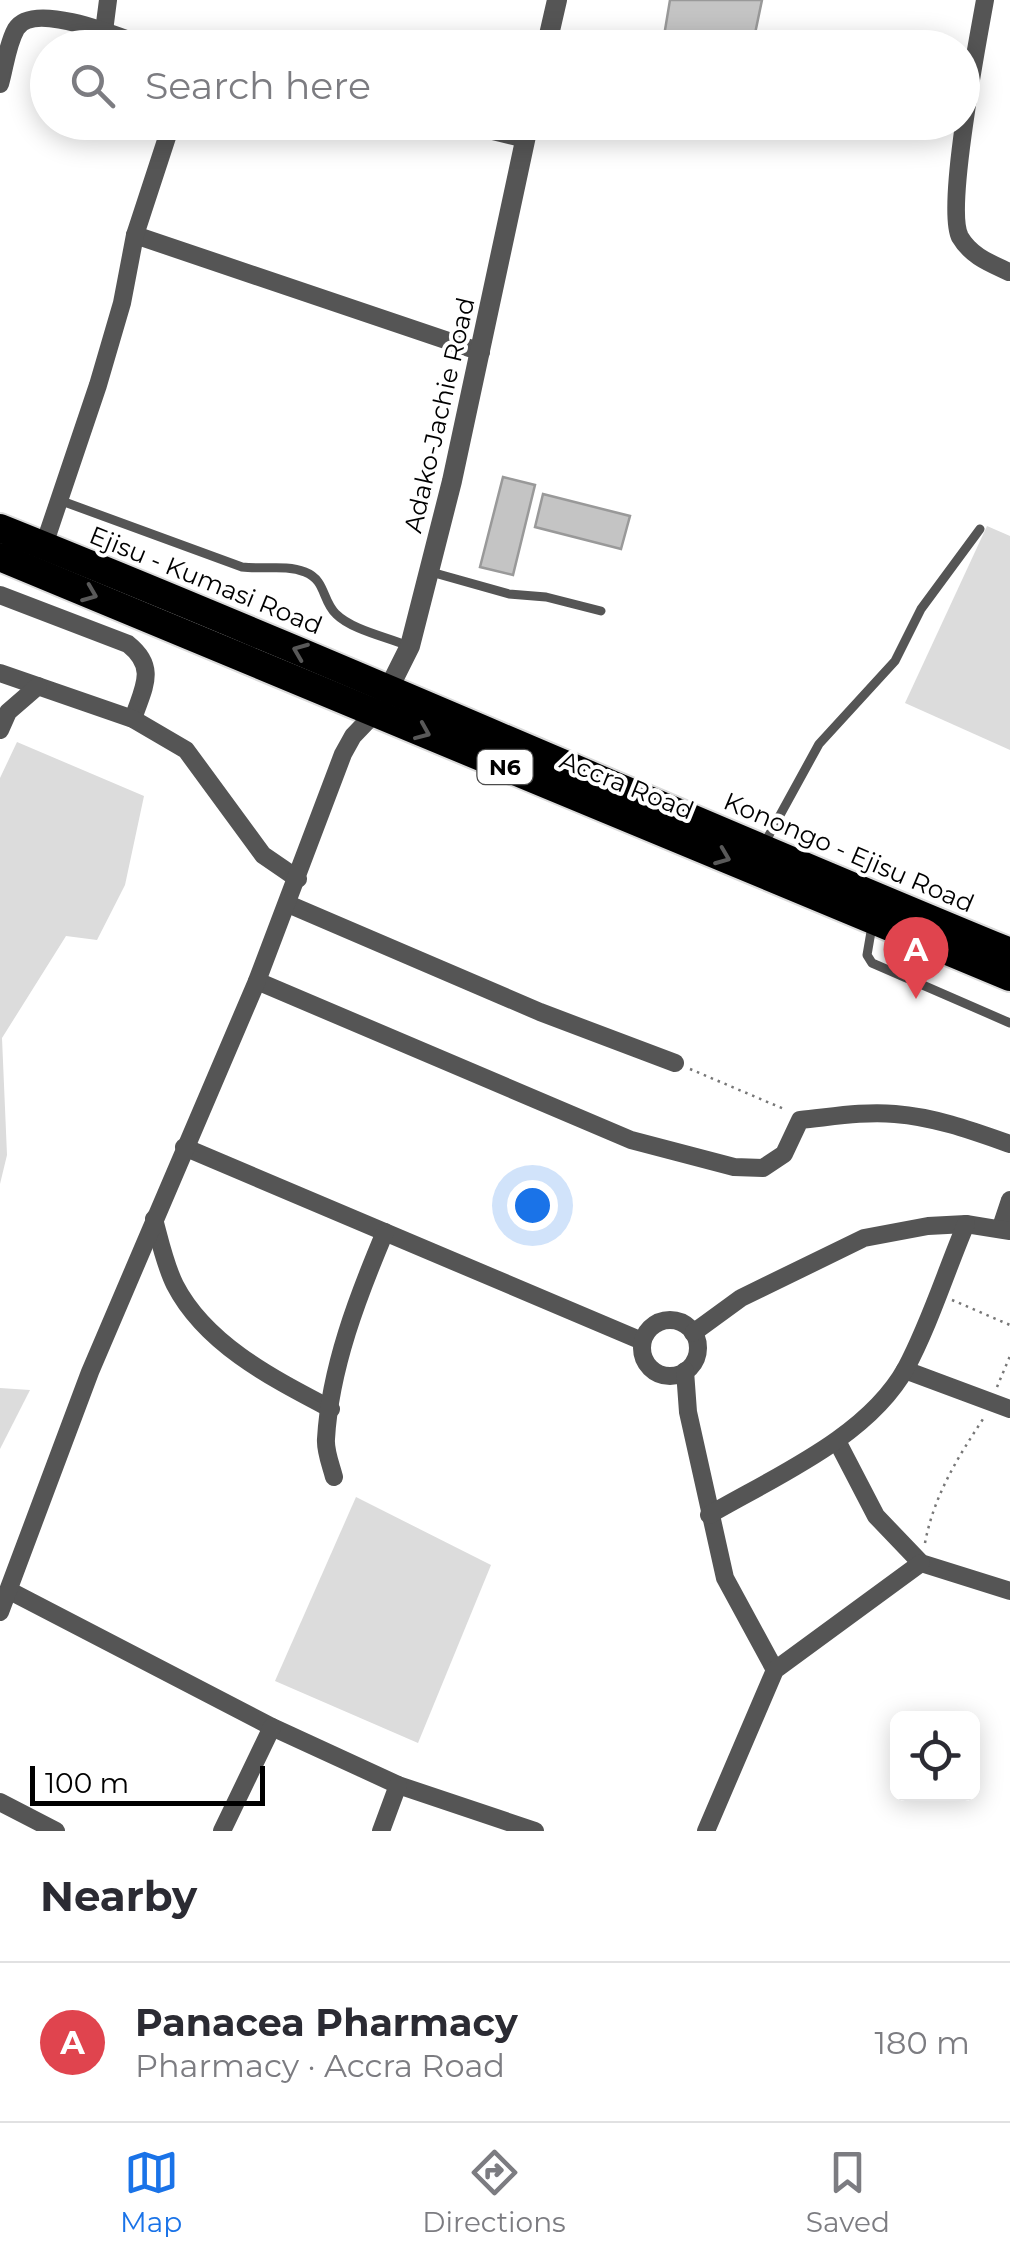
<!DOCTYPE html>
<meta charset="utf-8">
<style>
:root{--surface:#fff;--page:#f2f2f3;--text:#2b2b33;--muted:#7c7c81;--line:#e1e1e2;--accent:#1a73e8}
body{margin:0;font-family:Montserrat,sans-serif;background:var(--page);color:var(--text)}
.controls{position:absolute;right:30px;bottom:30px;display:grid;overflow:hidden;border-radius:15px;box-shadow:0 5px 25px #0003}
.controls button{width:90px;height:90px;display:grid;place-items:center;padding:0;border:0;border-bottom:2px solid var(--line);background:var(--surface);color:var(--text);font:50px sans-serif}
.scale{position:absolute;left:30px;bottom:25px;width:235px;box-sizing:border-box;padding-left:10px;border:5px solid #000;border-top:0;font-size:28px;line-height:35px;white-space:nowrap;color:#000;-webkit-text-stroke:8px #fff;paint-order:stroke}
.you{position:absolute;left:532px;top:1205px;width:35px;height:35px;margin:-25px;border:8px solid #fff;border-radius:50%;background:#1a73e8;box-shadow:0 0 0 15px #1a73e833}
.badge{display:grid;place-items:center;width:65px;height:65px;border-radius:50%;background:var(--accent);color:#fff;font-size:32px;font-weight:700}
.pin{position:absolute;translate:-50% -82px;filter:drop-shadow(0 2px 5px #0008)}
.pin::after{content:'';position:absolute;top:52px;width:35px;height:30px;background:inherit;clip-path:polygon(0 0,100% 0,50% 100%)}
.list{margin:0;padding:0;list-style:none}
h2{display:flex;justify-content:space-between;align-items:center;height:130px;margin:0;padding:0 40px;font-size:42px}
h2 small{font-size:32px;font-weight:400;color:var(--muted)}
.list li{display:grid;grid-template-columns:65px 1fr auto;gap:30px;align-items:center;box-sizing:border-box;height:160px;padding:0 40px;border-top:2px solid var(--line)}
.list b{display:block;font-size:38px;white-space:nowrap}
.list p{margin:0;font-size:32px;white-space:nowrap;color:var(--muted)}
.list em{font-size:32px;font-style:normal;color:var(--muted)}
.icon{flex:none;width:55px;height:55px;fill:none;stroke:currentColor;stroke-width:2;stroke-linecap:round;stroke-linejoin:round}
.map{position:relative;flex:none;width:1010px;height:1831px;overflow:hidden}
.search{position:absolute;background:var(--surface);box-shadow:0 5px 25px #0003;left:30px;right:30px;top:30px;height:110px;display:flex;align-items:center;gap:25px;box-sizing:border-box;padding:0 35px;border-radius:55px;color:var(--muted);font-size:38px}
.sheet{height:290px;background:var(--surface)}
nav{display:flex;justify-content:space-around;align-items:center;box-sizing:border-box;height:140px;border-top:2px solid var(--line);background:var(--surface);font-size:28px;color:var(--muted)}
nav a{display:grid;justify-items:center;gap:5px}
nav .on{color:var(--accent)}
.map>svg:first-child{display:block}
</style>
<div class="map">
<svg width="1010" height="1831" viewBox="0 0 1010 1831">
<rect width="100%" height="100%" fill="#fff"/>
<!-- green -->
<g fill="#dcdcdc">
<polygon points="987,526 1010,536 1010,750 905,703"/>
<polygon points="17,742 144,796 125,885 97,940 66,936 2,1038 7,1155 0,1184 0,778"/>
<polygon points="0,1388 30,1390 0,1449"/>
<polygon points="356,1497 491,1565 418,1743 275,1681"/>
</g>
<!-- building -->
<g fill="#c4c4c4" stroke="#999" stroke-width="2.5">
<polygon points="670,0 762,0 752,48 695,48 663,42"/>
<polygon points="503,477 535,485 513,575 480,567"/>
<polygon points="543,494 630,516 621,549 535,527"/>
</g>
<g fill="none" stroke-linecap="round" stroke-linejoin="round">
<defs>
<g id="trunk">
<path d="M0,528C339,664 672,813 1010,952"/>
<polyline points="0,557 1010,977"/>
</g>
</defs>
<!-- trunk casing -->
<use href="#trunk" stroke="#dbdbdb" stroke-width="32"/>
<!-- path -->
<g stroke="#777" stroke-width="2.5" stroke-dasharray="2.5 5" stroke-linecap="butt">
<polyline points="690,1069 784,1109"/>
<polyline points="952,1300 1010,1325"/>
<polyline points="997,1387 1010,1356"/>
<path d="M925,1543C934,1495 958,1457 985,1416"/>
</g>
<!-- service -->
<g stroke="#555" stroke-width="9">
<path d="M59,500L242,567C263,570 285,564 305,572C326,580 322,601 336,614C352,630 387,637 408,646"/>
<polyline points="431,572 509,594 546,597 601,611"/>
<polyline points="763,846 819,744 895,661 921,609 980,529"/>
<polyline points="872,926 867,955 872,963 1010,1023"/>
</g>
<!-- minor -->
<g stroke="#555" stroke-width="18">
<path d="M985,0C978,40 945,208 960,237C971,256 990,263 1009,272"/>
<polyline points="104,31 108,0"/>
<path d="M0,84C5,67 7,45 16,29C33,0 123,38 150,48"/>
<polyline points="456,122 526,139"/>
<polyline points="135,235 481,352"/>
<polyline points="44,545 98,385 122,303 135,235 172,122"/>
<path d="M0,595L128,644C158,668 143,688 133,719"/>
<polyline points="0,673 133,719 186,750 263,855 298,879"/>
<polyline points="0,730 8,712 38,686"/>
<polyline points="288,904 540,1012 675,1063"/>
<path d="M257,981L631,1140L734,1167L763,1168L784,1154L800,1120C831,1117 864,1111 895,1114C935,1117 973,1131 1010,1144"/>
<polyline points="184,1147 642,1341"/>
<path d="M154,1219C160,1241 165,1265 175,1285C206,1345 274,1379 331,1409"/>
<polyline points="1001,1227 1010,1200"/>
<circle cx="670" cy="1348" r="28"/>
<polyline points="693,1333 741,1298 864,1238 928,1226 966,1224 1010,1231"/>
<polyline points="905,1370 1010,1409"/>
<polyline points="685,1371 688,1412 725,1578 775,1670"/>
<polyline points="837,1441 876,1516 921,1563 1010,1591"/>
<path d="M334,1477C331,1465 325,1451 326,1439C330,1368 358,1296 385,1232"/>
<path d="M709,1515C774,1477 868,1437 906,1368C930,1323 946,1271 966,1224"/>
<polyline points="10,1591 272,1727 398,1785 535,1831"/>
<polyline points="0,1612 90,1372 257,981 343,754 353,736 376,712"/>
<polyline points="0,1802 56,1831"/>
<polyline points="222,1831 272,1727"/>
<polyline points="381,1831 398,1785"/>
<polyline points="706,1831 775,1670 921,1563"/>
</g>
<!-- tertiary -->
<g stroke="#555" stroke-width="20">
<polyline points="546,48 557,0"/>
<polyline points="382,702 410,646 452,481 529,122"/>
</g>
<!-- trunk -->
<use href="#trunk" stroke="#000" stroke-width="28"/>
</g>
<!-- one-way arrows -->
<defs><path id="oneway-chevron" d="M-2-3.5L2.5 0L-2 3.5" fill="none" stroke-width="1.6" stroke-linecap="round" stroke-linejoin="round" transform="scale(2.5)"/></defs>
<g stroke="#595959">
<use href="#oneway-chevron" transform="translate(90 594) rotate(22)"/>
<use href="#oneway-chevron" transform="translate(300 651) rotate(-158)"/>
<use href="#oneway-chevron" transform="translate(423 732) rotate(23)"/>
<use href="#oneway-chevron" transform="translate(723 857) rotate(22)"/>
</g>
<g text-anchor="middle" stroke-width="8" stroke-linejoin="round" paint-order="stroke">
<!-- shield labels -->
<rect fill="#fff" stroke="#4c4c4c" stroke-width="2.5" x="477.5" y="750" width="55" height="34" rx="8"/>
<g font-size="22" font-weight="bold" fill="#000">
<text x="505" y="775">N6</text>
</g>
<!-- street labels -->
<g font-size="25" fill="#000" stroke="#fff">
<text transform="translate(439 415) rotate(-77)" y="9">Adako-Jachie Road</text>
<text transform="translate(206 580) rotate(22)" y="9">Ejisu - Kumasi Road</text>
<text transform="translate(627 785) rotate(22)" y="9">Accra Road</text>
<text transform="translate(849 852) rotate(23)" y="9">Konongo - Ejisu Road</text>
</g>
</g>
</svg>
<div class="controls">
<button><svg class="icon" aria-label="locate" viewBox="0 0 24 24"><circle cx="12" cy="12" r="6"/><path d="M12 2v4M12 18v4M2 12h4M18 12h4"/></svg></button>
</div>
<div class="scale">100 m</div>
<div class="you"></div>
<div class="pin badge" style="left:916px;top:999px;background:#e0444e">A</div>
<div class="search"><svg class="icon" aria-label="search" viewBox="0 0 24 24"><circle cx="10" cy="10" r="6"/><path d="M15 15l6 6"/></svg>Search here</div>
</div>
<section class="sheet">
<h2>Nearby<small></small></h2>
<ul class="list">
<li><span class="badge" style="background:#e0444e">A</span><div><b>Panacea Pharmacy</b><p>Pharmacy · Accra Road</p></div><em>180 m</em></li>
</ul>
</section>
<nav>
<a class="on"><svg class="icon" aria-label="map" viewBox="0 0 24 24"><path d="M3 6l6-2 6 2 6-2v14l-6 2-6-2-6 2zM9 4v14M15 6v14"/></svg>Map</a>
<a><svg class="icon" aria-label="directions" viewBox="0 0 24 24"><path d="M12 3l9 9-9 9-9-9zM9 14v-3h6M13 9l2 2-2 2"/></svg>Directions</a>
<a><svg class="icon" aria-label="saved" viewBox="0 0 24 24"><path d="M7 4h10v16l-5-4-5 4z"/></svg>Saved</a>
</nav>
